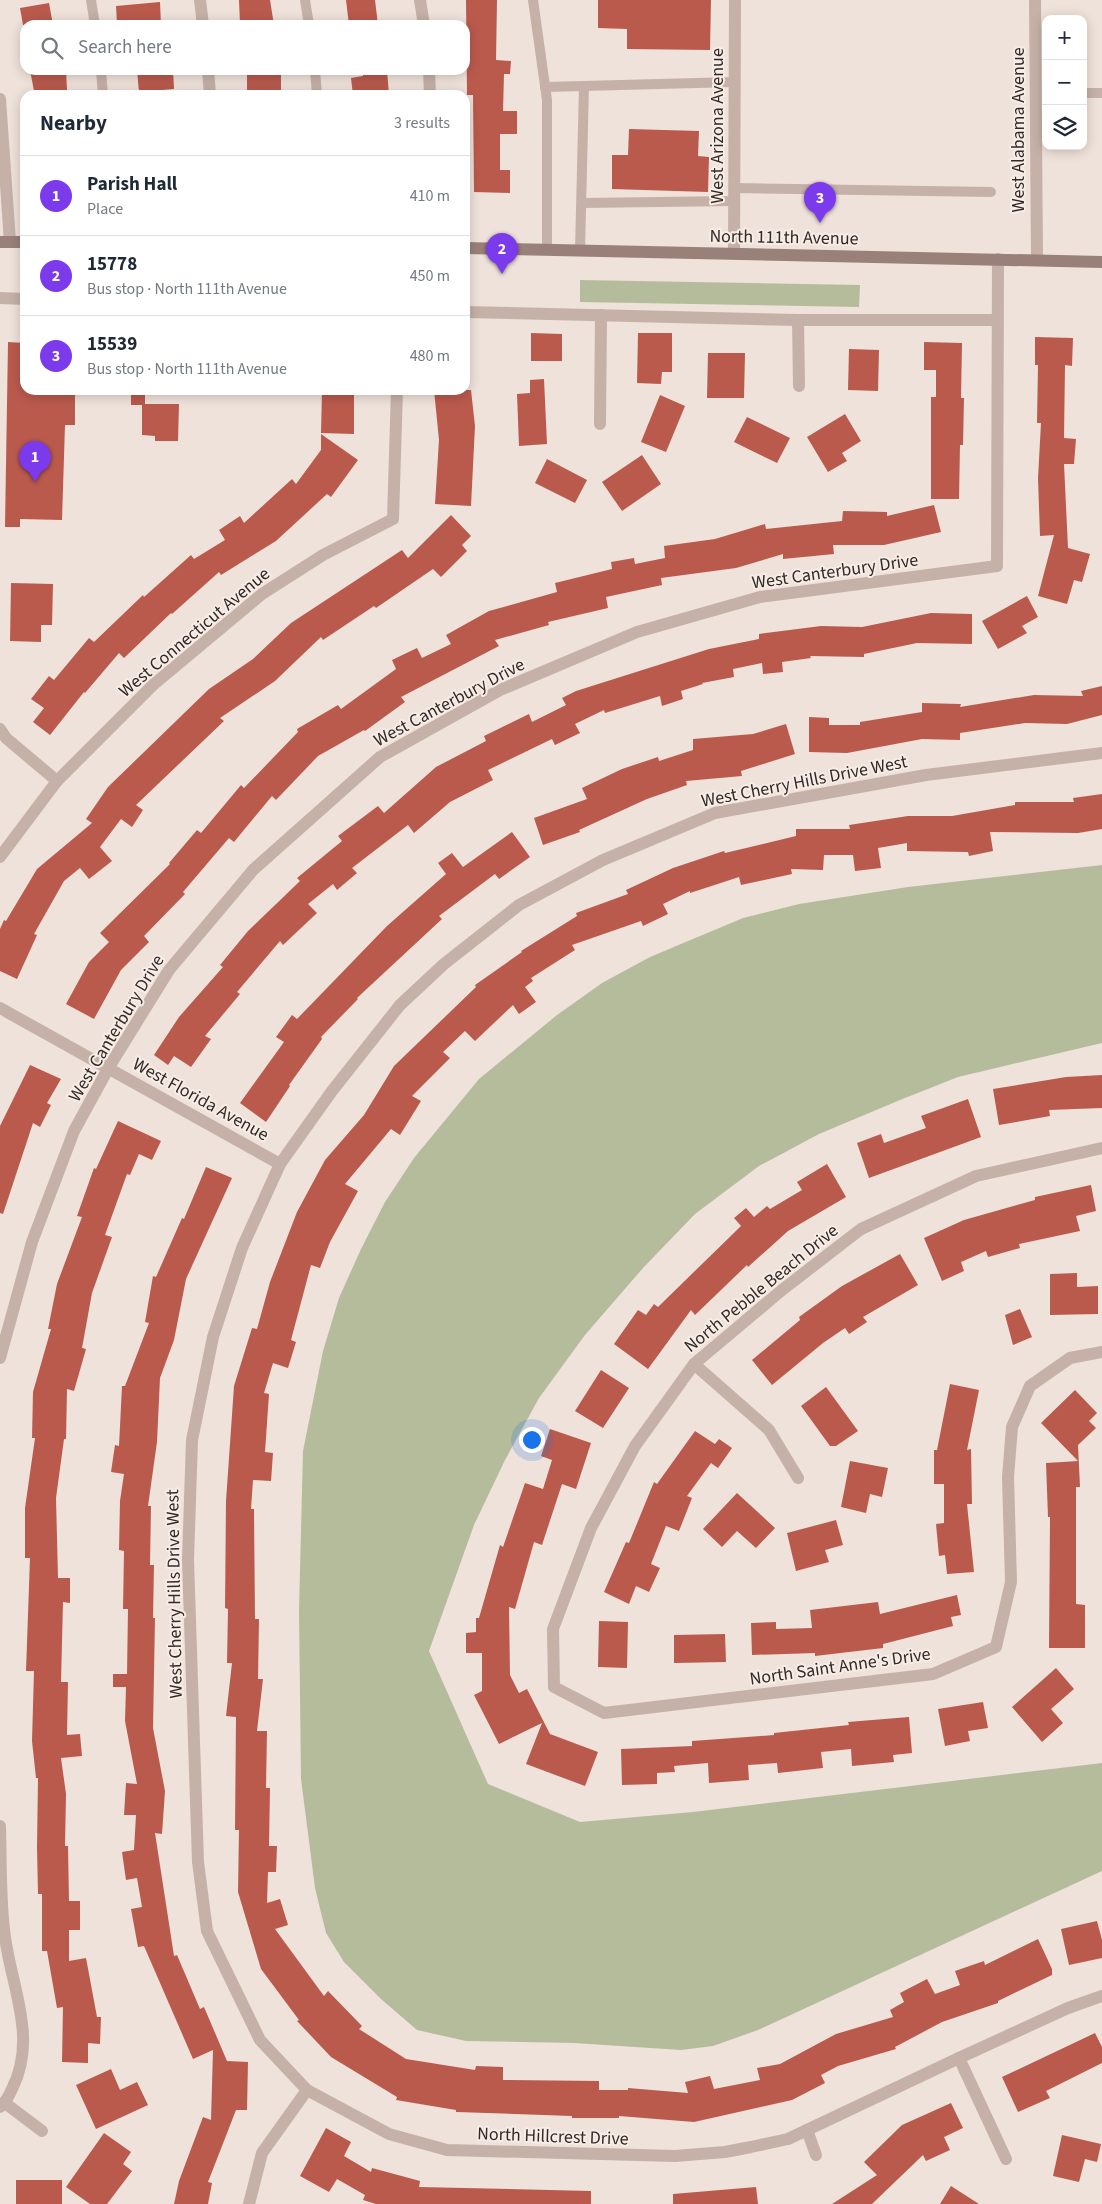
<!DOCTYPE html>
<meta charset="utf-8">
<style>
:root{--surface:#fff;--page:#f6f6f7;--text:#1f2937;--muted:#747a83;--line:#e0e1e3;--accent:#7c3aed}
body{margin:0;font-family:"Source Sans 3",sans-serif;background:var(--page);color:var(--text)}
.controls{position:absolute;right:15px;top:15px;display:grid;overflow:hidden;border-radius:10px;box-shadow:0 2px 12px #0003}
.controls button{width:45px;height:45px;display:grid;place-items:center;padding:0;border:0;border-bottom:1px solid var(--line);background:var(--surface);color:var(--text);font:25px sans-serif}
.you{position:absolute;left:531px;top:1439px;width:18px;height:18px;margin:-12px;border:4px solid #fff;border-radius:50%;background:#1a73e8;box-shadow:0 0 0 8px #1a73e833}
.badge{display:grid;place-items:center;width:32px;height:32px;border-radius:50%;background:var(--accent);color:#fff;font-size:16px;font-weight:700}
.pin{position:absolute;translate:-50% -41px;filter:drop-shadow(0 1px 2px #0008)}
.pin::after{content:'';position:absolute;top:26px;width:18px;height:15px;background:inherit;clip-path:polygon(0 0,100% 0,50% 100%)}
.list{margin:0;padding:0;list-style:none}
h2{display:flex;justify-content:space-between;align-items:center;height:65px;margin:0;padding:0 20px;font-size:21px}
h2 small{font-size:16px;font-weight:400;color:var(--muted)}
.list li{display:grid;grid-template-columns:32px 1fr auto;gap:15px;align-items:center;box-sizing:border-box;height:80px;padding:0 20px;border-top:1px solid var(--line)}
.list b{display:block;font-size:19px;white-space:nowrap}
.list p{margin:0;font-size:16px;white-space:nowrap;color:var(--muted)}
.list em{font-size:16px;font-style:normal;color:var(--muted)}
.icon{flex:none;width:28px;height:28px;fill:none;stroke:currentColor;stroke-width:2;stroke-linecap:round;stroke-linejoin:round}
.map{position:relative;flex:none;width:1102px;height:2204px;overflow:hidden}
.search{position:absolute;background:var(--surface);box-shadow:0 2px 12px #0003;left:20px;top:20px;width:450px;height:55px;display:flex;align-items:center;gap:12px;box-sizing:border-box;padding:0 18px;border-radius:15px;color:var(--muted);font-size:19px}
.panel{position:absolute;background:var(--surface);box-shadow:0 2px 12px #0003;left:20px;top:90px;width:450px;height:305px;border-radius:15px}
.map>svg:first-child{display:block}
</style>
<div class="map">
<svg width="1102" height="2204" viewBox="0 0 1102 2204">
<rect width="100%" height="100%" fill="#efe2da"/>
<!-- green -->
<g fill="#b5bc9c">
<polygon points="580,280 860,285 859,307 580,302"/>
<polygon points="1102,865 1102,1043 958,1077 900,1100 819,1134 759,1166 695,1214 643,1268 585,1335 539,1398 505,1460 474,1525 429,1651 488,1784 580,1822 693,1812 1102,1763 1102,1871 758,2030 713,2046 681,2050 574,2043 466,2041 417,2030 381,1999 344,1962 326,1933 315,1888 301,1779 299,1610 303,1451 323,1351 339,1298 361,1249 385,1202 414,1158 479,1079 557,1015 602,983 650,957 743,918 799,904 908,887"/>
</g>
<!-- building -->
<g fill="#ba5a4d">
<polygon points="239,0 270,0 274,25 240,25"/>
<polygon points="346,0 375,0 378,25 349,25"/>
<polygon points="466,0 497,0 496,60 511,61 510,74 504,74 503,111 517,111 517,134 500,134 500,170 510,170 510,193 474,192 473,95 467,95"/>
<polygon points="598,0 711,0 710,50 627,49 627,29 598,28"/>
<polygon points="160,2 161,25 140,25 139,23 117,24 116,6"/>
<polygon points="49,3 53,25 23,25 20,8"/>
<polygon points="30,70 66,70 67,90 34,91"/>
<polygon points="137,70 173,70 174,89 139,92"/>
<rect x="247" y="70" width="34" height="25"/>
<polygon points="363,70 387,70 389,95 353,95 351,78 363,76"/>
<polygon points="629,129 699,131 698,156 709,157 708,192 612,189 612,155 628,155"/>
<polygon points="531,333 562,334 562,361 531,361"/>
<polygon points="638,333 672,333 672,372 662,372 661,384 637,383"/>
<polygon points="1035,337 1073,338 1072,366 1065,365 1064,438 1076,439 1074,464 1064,464 1068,548 1090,554 1082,582 1074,580 1067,604 1038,596 1054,535 1040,536 1038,478 1041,423 1037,423 1038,365 1035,365"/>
<polygon points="8,342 25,343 25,390 75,390 75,425 65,425 62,520 20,519 20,527 5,527"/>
<polygon points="924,342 962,343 961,398 964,398 963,445 960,445 959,499 931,499 931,397 936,397 936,370 924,370"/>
<polygon points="849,349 879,350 878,391 848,390"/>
<polygon points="708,353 745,353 744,398 707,398"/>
<polygon points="544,379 547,444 519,446 517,394 530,393 530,380"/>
<polygon points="131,390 145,390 145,404 179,404 178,441 155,441 155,436 142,435 142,405 131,405"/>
<polygon points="322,390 354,390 354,434 321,433"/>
<polygon points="434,390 471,390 475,426 471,506 435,504 439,440"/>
<polygon points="660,395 685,406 666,452 641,442"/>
<polygon points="845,414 861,441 842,453 847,461 828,472 807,437"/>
<polygon points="747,417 790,438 777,463 734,442"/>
<polygon points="321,434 358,460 331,497 327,494 276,541 221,575 219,572 172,614 171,613 124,658 119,653 85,693 84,692 50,735 33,722 44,708 31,699 49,676 54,680 89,638 94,642 143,595 144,597 191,555 194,559 225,540 219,530 240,516 244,523 292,479 296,484 321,450"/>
<polygon points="642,455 661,484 622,511 602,482"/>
<polygon points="547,459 587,480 575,503 535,483"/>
<polygon points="934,505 941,532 884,545 833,545 834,554 783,559 783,554 736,568 661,578 662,585 606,597 608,608 548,622 549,625 495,640 499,646 401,697 405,702 365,731 364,730 318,756 276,800 272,796 234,842 229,838 183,892 185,894 144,936 149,942 121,970 94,1019 66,1004 89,962 109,942 100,933 170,864 169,863 197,830 201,833 241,785 244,788 298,732 297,729 338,705 341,709 396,669 392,660 417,648 422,658 451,644 446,635 489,611 557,592 555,583 612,569 611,562 634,558 635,564 665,558 664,546 715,539 765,524 766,529 842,521 843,511 887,512 887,516"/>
<polygon points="451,515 471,536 462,545 467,551 441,577 433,569 376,608 374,606 323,640 321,637 275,681 220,718 224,721 136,805 143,810 132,827 121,819 100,847 112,861 89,879 80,868 64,881 34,934 37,935 17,979 0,971 0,929 4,920 6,921 37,869 92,823 86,819 108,787 209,689 253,659 291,623 402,550 408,558"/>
<polygon points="11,583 53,584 52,625 41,625 41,642 10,641"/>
<polygon points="1027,596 1038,617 1022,626 1027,633 998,649 982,621"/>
<polygon points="931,613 972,614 972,644 917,643 864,654 864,657 810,656 811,658 782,662 783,672 763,674 762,663 733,669 734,677 702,683 703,684 681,691 683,699 662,706 660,696 605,713 604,710 575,724 580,733 555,745 552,739 488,770 493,780 450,802 414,833 408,825 352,868 357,873 337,890 333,884 308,904 317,913 283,945 280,941 237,992 240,994 205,1036 211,1039 191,1067 174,1056 168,1065 154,1055 179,1017 223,967 220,965 248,931 300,881 297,878 342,841 338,836 378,806 384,813 436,767 486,741 484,736 529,714 532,722 566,705 562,698 576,691 709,649 759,639 759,634 821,626 862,627"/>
<polygon points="1102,686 1102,715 1067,724 1025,723 960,733 960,740 922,739 847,753 809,752 809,717 829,718 829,725 860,725 860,722 922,712 922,703 961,704 960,707 1034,695 1083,696 1081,691"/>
<polygon points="786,724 795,754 741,771 742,776 686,781 687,785 647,799 579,830 580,832 543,845 534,818 587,799 582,788 622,769 658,757 659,761 693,750 693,739 753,734"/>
<polygon points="1102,794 1102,829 1078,833 990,832 993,851 969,856 968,852 907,851 907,843 878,848 881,868 855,871 853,855 824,855 823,870 791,869 792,874 741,885 739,877 690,893 690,891 663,904 668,914 643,926 641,921 572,945 575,950 531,978 533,981 525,987 536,1002 519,1014 513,1005 475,1041 465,1031 443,1052 450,1058 412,1096 421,1101 400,1135 391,1129 345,1184 358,1191 330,1242 320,1268 311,1265 291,1340 296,1342 288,1368 273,1363 264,1393 269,1394 265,1452 273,1453 271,1481 253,1480 251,1509 254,1509 255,1619 259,1619 258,1679 263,1679 257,1731 267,1731 266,1788 270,1788 269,1846 277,1846 276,1872 268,1872 267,1903 280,1899 288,1925 275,1929 324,1996 328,1991 362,2026 359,2029 406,2059 475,2070 476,2066 503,2067 503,2080 599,2081 599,2090 628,2090 628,2088 688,2093 685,2082 710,2076 714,2089 760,2080 757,2068 780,2064 836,2034 893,2017 890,2010 904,2002 900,1993 927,1979 935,1994 960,1985 955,1971 984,1961 985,1965 1038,1939 1052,1969 1052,1975 998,2001 998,2003 942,2022 895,2047 896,2049 838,2066 821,2075 825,2083 792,2100 694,2122 619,2116 619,2118 572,2118 572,2116 456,2112 456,2110 396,2100 397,2097 331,2057 297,2021 299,2020 261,1969 238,1892 239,1830 235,1830 236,1717 226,1716 232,1663 227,1663 228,1609 225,1608 226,1501 234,1386 252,1328 257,1329 270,1282 297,1212 325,1160 364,1115 394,1066 476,987 475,985 522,952 521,951 577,916 576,913 628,894 626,890 673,868 724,851 725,853 796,836 796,829 850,829 849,825 908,816 952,816 1015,805 1015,802 1074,802 1073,798"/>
<polygon points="512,832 530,857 499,879 495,874 439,916 442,919 357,998 358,999 321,1037 322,1039 289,1085 290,1086 266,1122 240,1103 284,1042 276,1037 292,1015 297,1019 387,926 446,874 438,863 452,853 463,867"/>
<polygon points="30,1065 61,1079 47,1103 51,1105 40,1127 33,1123 3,1214 0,1213 0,1126"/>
<polygon points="1102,1075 1102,1108 1049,1110 1050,1116 999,1125 993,1089 1066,1077"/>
<polygon points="968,1099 981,1137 869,1178 857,1143 881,1134 884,1143 926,1128 921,1116"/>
<polygon points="118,1121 161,1141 152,1160 139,1154 130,1175 127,1174 105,1235 112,1237 92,1293 82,1348 86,1349 74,1391 67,1389 66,1439 64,1439 56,1498 58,1578 70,1578 70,1603 63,1602 61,1682 68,1682 67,1735 80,1734 82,1756 61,1758 66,1794 65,1846 68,1846 69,1901 80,1901 80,1930 69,1930 69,1961 86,1958 97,2017 101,2017 100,2044 88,2043 88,2063 62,2062 63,2007 57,2008 47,1951 42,1951 42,1894 38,1894 37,1847 38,1778 36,1778 32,1741 34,1671 26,1671 30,1558 25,1558 25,1508 35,1438 32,1438 33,1392 51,1329 48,1329 57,1284 82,1217 77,1216 94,1168 96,1169"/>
<polygon points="827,1164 846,1197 788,1231 748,1267 747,1265 695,1315 691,1310 648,1369 614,1344 638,1310 646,1315 654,1304 658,1307 741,1226 734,1218 746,1208 754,1217 767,1206 770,1209 802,1190 797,1182"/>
<polygon points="206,1167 232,1178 186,1279 174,1340 160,1378 157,1442 148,1506 151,1506 150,1565 154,1565 153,1618 155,1618 153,1728 165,1791 162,1834 155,1833 174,1956 177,1955 200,2009 204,2007 227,2061 248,2062 247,2110 236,2110 208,2182 212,2183 208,2204 174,2204 179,2181 203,2117 211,2120 213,2050 193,2059 144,1946 138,1947 131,1909 142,1907 137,1878 126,1880 122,1852 134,1850 136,1815 124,1815 126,1783 137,1784 125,1721 126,1687 113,1687 113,1674 127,1674 128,1609 123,1609 124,1551 119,1550 120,1501 124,1474 111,1472 115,1445 119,1446 122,1386 125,1386 149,1323 145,1322 153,1276 156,1277 182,1218 184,1219"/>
<polygon points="1091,1185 1096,1211 1076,1216 1080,1231 1019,1244 1020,1248 988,1257 986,1251 961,1262 964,1271 942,1281 924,1238 964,1220 1035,1200 1035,1197"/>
<polygon points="900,1254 918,1285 863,1317 867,1322 849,1334 845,1328 823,1343 772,1385 752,1360 800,1320 799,1317 842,1286"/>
<polygon points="1077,1273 1077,1287 1098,1286 1098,1314 1050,1315 1050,1274"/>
<polygon points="1020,1309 1032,1337 1013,1345 1005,1315"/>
<polygon points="601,1370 629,1388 603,1428 575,1411"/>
<polygon points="950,1384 979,1390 967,1450 971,1449 972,1504 967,1504 974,1572 947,1574 945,1555 939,1556 936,1524 944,1523 944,1484 934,1484 934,1450 937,1450"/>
<polygon points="826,1387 858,1431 836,1446 830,1446 801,1406"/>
<polygon points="1075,1390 1097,1413 1089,1421 1096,1428 1078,1445 1080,1487 1076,1487 1076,1604 1085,1605 1085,1648 1049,1648 1050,1517 1048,1517 1046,1463 1078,1461 1041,1423"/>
<polygon points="550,1429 591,1443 576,1489 562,1484 542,1545 534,1542 515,1609 509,1607 510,1675 519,1693 527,1689 550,1734 598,1752 585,1786 526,1764 542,1723 499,1744 474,1695 482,1691 482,1653 466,1653 466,1633 476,1632 476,1618 479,1618 500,1545 503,1547 525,1483 543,1489 552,1460 541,1456"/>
<polygon points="695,1431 715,1444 719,1439 732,1448 718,1468 711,1463 687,1496 692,1498 679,1531 666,1526 651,1564 660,1568 649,1592 636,1586 629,1604 604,1592 626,1542 629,1543 654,1482 657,1484"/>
<polygon points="850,1461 888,1468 882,1497 870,1494 866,1513 841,1507"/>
<polygon points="737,1493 775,1528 756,1548 737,1531 722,1547 703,1529"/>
<polygon points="836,1520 843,1545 825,1550 829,1562 796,1571 787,1533"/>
<polygon points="957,1595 961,1615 951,1617 953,1626 883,1644 883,1648 815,1656 815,1653 752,1655 751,1623 776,1622 776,1629 812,1628 810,1610 878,1602 880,1614"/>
<polygon points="599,1621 628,1622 627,1668 598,1667"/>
<polygon points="725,1634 726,1662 674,1663 674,1635"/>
<polygon points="1056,1668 1074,1689 1051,1709 1063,1723 1042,1742 1012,1707"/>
<polygon points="983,1702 988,1728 968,1731 970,1741 945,1746 938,1709"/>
<polygon points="909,1717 912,1753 893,1755 894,1762 852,1766 851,1749 821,1752 823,1768 778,1773 777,1763 748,1765 749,1780 709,1783 708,1763 674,1766 675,1772 657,1773 657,1784 622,1785 621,1749 692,1746 692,1741 774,1735 774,1733 849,1725 848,1722"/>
<polygon points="1097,1921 1102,1940 1102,1958 1069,1965 1061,1929"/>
<polygon points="1095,2033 1102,2047 1102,2063 1046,2091 1050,2098 1018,2112 1002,2077"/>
<polygon points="111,2069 120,2090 137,2082 148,2105 96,2129 76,2085"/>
<polygon points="951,2103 963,2128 944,2137 950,2150 926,2161 923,2155 872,2204 832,2204 877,2175 864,2162 902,2125"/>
<polygon points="326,2128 351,2142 344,2156 371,2172 372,2168 420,2181 419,2187 591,2191 591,2204 376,2204 363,2200 365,2195 337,2179 329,2192 300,2176"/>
<polygon points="104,2133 131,2152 123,2164 132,2171 107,2204 90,2204 66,2187"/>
<polygon points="1062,2135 1101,2144 1097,2162 1085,2159 1079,2182 1053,2176"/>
<rect x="16" y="2180" width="46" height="24"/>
<polygon points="951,2186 979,2204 940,2204"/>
<polygon points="756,2187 758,2204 673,2204 673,2194"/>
</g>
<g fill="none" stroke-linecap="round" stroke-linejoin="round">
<!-- lane -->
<g stroke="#c5b1a8" stroke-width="10">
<polyline points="91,0 95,25"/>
<polyline points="305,0 309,25"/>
<polyline points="533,0 547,100 547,250"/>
<polyline points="101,70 103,95"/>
<polyline points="315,70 317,95"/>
<polyline points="545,87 735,82"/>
<polyline points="1083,93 1102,93"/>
<polyline points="735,188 991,192"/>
<polyline points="582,203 735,201"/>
<polyline points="580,250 584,86"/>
</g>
<!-- street -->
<g stroke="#c5b1a8" stroke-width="12">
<polyline points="200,0 203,25"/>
<polyline points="420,0 424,25"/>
<polyline points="1035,0 1037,260"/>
<polyline points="208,70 210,95"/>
<polyline points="429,70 430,95"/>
<polyline points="0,99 10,242"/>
<polyline points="734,253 735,0"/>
<polyline points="0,298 25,299"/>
<polyline points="465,312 798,320 997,320"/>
<polyline points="798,320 799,386"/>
<polyline points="600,424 601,315"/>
<polyline points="0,729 6,738 57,781"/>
<polyline points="1102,753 926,775 715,813 603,860 519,905 444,964 400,1005 332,1091 280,1164 242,1248 213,1337 192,1440 188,1560 198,1862 207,1931 260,2040 307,2090 389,2134 447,2150 675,2156 725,2152 751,2147 788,2139 959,2058 1068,2008 1102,1996"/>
<polyline points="0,857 57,781 153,685 262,594 323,555 393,519 397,390"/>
<polyline points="0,1008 280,1164"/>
<polyline points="1102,1148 976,1176 861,1229 782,1290 694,1364 635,1446 591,1528 553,1629 554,1687 604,1713 933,1674 996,1647 1011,1582 1008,1477 1012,1427 1030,1386 1070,1358 1102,1352"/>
<polyline points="0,1358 32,1242 74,1131 109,1067 169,970 253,870 380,757 500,690 637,632 760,597 997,566 998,259"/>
<polyline points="694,1364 769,1430 798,1478"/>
<path d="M0,1826C1,1860 0,1895 4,1929C9,1983 39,2036 12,2089C9,2096 6,2102 0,2107"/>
<polyline points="959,2058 1006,2159"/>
<polyline points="5,2103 42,2131"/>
<polyline points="807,2130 816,2155"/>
<polyline points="249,2204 262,2153 307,2090"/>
</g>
<!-- secondary -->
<g stroke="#998179" stroke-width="12">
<polyline points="0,242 25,242"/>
<polyline points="465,248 1102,262"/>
</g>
</g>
<g text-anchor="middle" stroke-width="4" stroke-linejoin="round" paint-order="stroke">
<!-- street labels -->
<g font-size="18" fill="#332927" stroke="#f7ede6">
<text transform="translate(717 126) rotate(-90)" y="6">West Arizona Avenue</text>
<text transform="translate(1018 130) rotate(-90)" y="6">West Alabama Avenue</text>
<text transform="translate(784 237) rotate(1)" y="6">North 111th Avenue</text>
<text transform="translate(835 571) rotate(-8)" y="6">West Canterbury Drive</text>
<text transform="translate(194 632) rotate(-40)" y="6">West Connecticut Avenue</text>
<text transform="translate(449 702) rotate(-28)" y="6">West Canterbury Drive</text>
<text transform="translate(804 781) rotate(-11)" y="6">West Cherry Hills Drive West</text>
<text transform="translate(116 1028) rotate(-59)" y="6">West Canterbury Drive</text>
<text transform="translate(201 1099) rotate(29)" y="6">West Florida Avenue</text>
<text transform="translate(761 1288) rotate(-39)" y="6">North Pebble Beach Drive</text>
<text transform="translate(174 1594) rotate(-91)" y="6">West Cherry Hills Drive West</text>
<text transform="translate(840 1666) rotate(-8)" y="6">North Saint Anne's Drive</text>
<text transform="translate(553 2136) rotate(2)" y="6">North Hillcrest Drive</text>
</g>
</g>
</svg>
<div class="controls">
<button>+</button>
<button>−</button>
<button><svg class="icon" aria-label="layers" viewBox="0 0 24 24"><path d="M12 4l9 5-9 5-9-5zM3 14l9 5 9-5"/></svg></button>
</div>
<div class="you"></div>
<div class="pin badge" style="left:35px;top:482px">1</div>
<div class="pin badge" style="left:502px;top:274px">2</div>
<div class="pin badge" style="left:820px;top:223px">3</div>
<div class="search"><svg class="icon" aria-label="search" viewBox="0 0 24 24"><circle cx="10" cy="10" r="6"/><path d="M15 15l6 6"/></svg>Search here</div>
<section class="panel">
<h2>Nearby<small>3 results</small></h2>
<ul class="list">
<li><span class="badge">1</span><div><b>Parish Hall</b><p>Place</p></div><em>410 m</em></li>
<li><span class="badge">2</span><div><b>15778</b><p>Bus stop · North 111th Avenue</p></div><em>450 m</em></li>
<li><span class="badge">3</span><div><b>15539</b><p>Bus stop · North 111th Avenue</p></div><em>480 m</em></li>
</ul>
</section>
</div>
